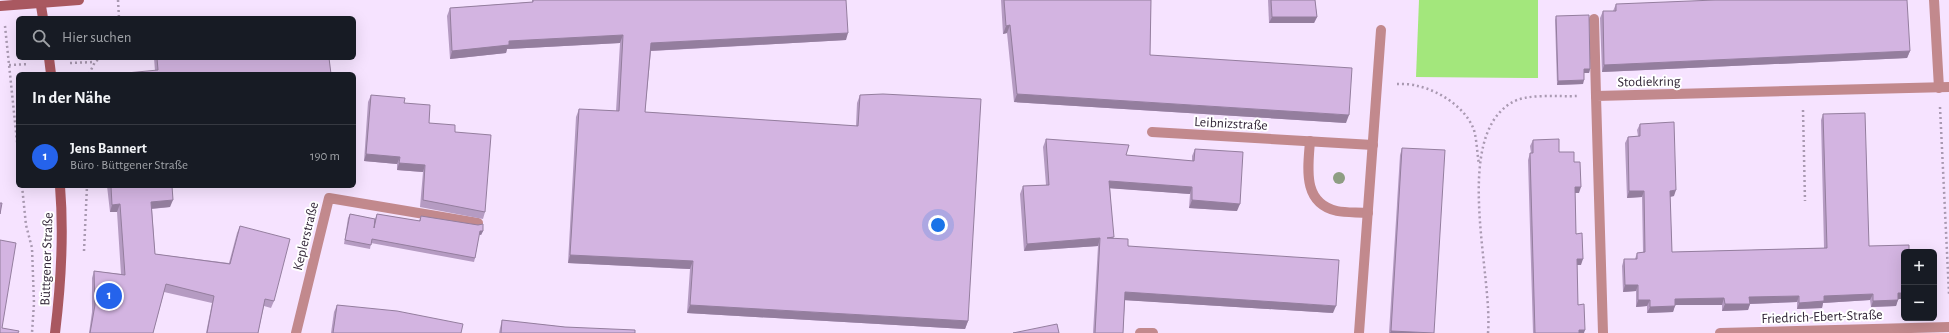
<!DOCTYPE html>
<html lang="de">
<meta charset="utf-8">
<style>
:root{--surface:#171b24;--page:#20242c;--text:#f1f3f6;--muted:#9ea1a6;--line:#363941;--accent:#2563eb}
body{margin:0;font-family:"Alegreya Sans",sans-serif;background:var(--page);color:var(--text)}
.controls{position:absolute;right:12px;bottom:12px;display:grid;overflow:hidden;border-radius:6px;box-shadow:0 4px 16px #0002}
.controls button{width:36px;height:36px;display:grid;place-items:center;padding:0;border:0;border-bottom:1px solid var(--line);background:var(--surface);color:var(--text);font:20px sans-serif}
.you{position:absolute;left:938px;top:225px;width:14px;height:14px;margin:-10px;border:3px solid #fff;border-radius:50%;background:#1a73e8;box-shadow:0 0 0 6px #1a73e833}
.badge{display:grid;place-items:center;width:26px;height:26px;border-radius:50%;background:var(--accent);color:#fff;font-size:13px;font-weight:700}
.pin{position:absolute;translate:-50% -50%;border:2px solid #fff;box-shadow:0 1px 4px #0006}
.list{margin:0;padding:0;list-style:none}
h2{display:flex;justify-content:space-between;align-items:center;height:52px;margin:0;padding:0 16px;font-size:17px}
h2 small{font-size:13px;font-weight:400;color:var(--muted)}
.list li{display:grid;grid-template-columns:26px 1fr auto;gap:12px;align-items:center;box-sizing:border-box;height:64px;padding:0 16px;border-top:1px solid var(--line)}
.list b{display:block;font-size:15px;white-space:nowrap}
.list p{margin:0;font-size:13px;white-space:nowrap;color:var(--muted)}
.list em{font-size:13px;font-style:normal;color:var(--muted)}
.icon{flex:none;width:22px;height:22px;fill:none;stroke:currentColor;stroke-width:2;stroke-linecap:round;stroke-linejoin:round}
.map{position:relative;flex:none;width:1949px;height:333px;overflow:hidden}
.search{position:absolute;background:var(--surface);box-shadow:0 4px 16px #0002;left:16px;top:16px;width:340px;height:44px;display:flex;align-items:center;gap:10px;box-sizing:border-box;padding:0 14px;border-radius:6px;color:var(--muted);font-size:15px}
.panel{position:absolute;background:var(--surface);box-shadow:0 4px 16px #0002;left:16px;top:72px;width:340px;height:116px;border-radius:6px}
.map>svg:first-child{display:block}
</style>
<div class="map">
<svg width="1949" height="333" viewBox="0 0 1949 333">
<rect width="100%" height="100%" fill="#f6e3ff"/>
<!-- green -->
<polygon fill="#a3e77c" points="1419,0 1538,0 1538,78 1416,77"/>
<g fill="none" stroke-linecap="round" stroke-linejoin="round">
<!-- path -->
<g stroke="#a999b1" stroke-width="2.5" stroke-dasharray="2 3" stroke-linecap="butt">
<polyline points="118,0 119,18"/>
<polyline points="5,26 18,151"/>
<polyline points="70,63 95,62"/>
<polyline points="9,65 29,64"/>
<polyline points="89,74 95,62 100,58"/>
<path d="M1397,84C1404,84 1412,84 1418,86C1440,91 1466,108 1474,130C1477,141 1477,153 1479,164"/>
<polyline points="1940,107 1949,294"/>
<polyline points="1803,110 1805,201"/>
<polyline points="22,186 26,225 32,248 34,303 32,333"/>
<polyline points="84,251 87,186"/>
<path d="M1488,333C1493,275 1452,139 1511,103C1526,93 1559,97 1577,96"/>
</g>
<!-- service -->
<g stroke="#c2898d" stroke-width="10">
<polyline points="1594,19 1596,96"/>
<polyline points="296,333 329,198 478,223"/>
</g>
<!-- minor -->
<g stroke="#c2898d" stroke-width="10">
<polyline points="1934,0 1939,88"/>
<polyline points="1152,132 1373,145"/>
<path d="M1310,141C1308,168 1302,203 1337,211C1346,213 1358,212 1368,213"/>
<polyline points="1140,333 1153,333"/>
<polyline points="1359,333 1381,30"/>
<polyline points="1603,333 1596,96 1949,87"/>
<polyline points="1720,333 1949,327"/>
</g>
<!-- secondary -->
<g stroke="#a95860" stroke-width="10">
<polyline points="40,0 43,18"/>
<polyline points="0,6 79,0"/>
<polyline points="49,58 51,74"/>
<path d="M55,333C61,284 64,235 60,186"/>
</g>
</g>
<!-- trees -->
<circle fill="#8e9d83" cx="1339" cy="178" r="6"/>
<!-- wall -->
<g fill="#b59bc2">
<polygon points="532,0 846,0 846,40 651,51 645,112 856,126 857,103 860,95 968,321 965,329 687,313 690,269 568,263 576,117 579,109 616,111 620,43 507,49 506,53 450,59 447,16 450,8 532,2"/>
<polygon points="1001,0 1151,0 1150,55 1346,123 1014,102 1007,33 1003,34"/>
<polygon points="1268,0 1315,0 1317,17 1314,23 1269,23"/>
<polygon points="1616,4 1910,51 1907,58 1602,72 1600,18 1603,11 1613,11"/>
<polygon points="1556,16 1590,69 1589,73 1584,73 1583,84 1557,85 1555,20"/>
<polygon points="154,58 329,58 155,71"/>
<polygon points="371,95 404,103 429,123 455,132 485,212 483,219 420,207 423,172 397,170 397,164 364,161 368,102"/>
<polygon points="1823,114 1869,246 1904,252 1904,299 1898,299 1896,306 1871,307 1870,300 1823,303 1822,308 1797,309 1797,302 1750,304 1748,310 1722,311 1722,305 1675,305 1673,312 1647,313 1647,306 1636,307 1636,291 1623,292 1622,266 1624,259 1635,259 1637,253 1643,252 1642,197 1627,198 1625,143 1628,137 1638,136 1637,130 1640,124 1674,196 1670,197 1672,252 1824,248 1821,120"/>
<polygon points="1046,139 1126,155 1192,161 1192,156 1195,149 1237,211 1189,208 1190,194 1110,188 1113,238 1128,246 1333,313 1125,300 1123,333 1093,333 1098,246 1024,251 1020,194 1023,186 1046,185 1043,147"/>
<polygon points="1533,140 1559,152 1574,162 1579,193 1575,193 1576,234 1581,265 1577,265 1578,305 1584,333 1533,333 1528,160 1530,153 1531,153 1530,146"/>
<polygon points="1402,148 1434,333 1389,333 1400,155"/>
<polygon points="107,186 172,186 170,207 152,209 155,254 229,263 237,233 240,226 274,301 271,308 264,306 258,333 206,333 212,303 164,292 153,333 89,333 92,312 92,278 94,271 121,274 117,212 110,212"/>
<polygon points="350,214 375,219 377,214 419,221 421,216 483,231 481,235 479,235 475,258 474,262 371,243 370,249 344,244 348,218"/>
<polygon points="337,305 461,333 331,333 334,312"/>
<polygon points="502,320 565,327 635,333 499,333 500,328"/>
</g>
<!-- shaded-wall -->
<g fill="#947e9e">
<polygon points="1272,17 1317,17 1314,23 1269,23"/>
<polygon points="1010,25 1007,33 1003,34 1006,26"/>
<polygon points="848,33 846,40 648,51 651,43"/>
<polygon points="623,35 620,43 507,49 506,53 450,59 452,51 509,41"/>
<polygon points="1910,51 1907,58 1602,72 1604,65"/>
<polygon points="1584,69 1590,69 1589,73 1582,73"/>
<polygon points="1584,80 1583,84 1557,85 1558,81"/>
<polygon points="1017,94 1349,115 1346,123 1014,102"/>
<polygon points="366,154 400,157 397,164 364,161"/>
<polygon points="399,163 425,165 423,172 397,170"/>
<polygon points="1109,181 1192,187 1190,194 1106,188"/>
<polygon points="1575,187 1581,187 1579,193 1572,193"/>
<polygon points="1676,190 1674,196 1668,197 1670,191"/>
<polygon points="1629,191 1644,191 1642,197 1627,198"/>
<polygon points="173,200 170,207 148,209 151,202"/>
<polygon points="1192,200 1240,204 1237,211 1189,208"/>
<polygon points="120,204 117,212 110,212 112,205"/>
<polygon points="480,231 483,231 481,235 479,234"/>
<polygon points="1100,238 1098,246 1024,251 1027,244"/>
<polygon points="570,255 693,261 690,269 568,263"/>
<polygon points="1577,259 1583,259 1581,265 1574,265"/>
<polygon points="1625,285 1638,285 1636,291 1623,292"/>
<polygon points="1125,292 1336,306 1333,313 1122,300"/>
<polygon points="1898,293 1904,293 1904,299 1896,299"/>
<polygon points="1873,294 1870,300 1823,303 1822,308 1797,309 1799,303 1824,296"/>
<polygon points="1799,296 1797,302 1747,304 1749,297"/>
<polygon points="1724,298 1722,305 1673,305 1675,299"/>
<polygon points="1638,300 1650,300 1647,306 1636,307"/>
<polygon points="1898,300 1896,306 1871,307 1873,301"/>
<polygon points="1725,304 1750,304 1748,310 1722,311"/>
<polygon points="690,305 968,321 965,329 687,313"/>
<polygon points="1675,306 1673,312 1647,313 1650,307"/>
<polygon points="1579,330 1585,330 1584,333 1578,333"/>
<polygon points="1391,331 1434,333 1390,333"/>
</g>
<!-- building -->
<g fill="#d3b4e1" stroke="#947e9e">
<polygon points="533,0 846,0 848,33 651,43 645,112 858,126 860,95 883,94 981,99 968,321 690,305 693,261 570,255 579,109 619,111 623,35 509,41 509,45 452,51 450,8 533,2"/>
<polygon points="1004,0 1151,0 1150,55 1352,68 1349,115 1017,94 1010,25 1006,26"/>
<polygon points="1271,0 1315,0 1317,17 1272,17"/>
<polygon points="1715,0 1907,0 1910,51 1604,65 1603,11 1616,11 1616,4"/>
<polygon points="1589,15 1590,69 1584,69 1584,80 1558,81 1556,16"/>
<polygon points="157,58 329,58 331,74 116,74 158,70"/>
<polygon points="371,95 405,98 404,103 430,105 429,123 455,125 455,132 491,135 485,212 423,200 425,165 399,163 400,157 366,154"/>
<polygon points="1865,113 1869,246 1909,245 1909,251 1922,251 1922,252 1904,252 1904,293 1898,293 1898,300 1873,301 1873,294 1824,296 1824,301 1799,303 1799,296 1749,297 1750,304 1725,304 1724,298 1675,299 1675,306 1650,307 1650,300 1638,300 1638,285 1625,285 1624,259 1637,259 1637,253 1645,252 1644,191 1629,191 1628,137 1640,136 1640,124 1674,122 1676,190 1670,191 1672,252 1827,248 1823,114"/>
<polygon points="1046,139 1129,145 1126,155 1194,161 1195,149 1243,152 1240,204 1192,200 1192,187 1109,181 1114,237 1107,238 1128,239 1128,246 1339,260 1336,306 1125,292 1123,333 1095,333 1100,238 1027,244 1023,186 1049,185"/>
<polygon points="1559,139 1559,152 1574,152 1574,162 1580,162 1581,187 1575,187 1576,234 1582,233 1583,259 1577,259 1578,305 1584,304 1585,330 1579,330 1579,333 1535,333 1530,153 1533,153 1533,140"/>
<polygon points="1402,148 1445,150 1434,333 1391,331"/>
<polygon points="111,186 172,186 173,200 151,202 155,254 230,264 240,226 290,239 274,301 265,299 258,333 207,333 214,296 166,284 153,333 90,333 95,305 94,271 125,275 120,204 112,205"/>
<polygon points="0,203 2,203 0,214"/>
<polygon points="350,214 375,219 374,228 377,214 420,221 421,216 478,225 483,224 483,231 480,231 475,258 372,239 371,245 345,240"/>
<polygon points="0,240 16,243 2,328 19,331 18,333 0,333"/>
<polygon points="337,305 397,311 463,324 461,333 333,333"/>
<polygon points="502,320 565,327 635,330 635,333 501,333"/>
<polygon points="1057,324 1059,333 1013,333"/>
</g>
<g text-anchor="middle" stroke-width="4" stroke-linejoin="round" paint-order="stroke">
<!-- street labels -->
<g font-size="14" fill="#332739" stroke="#fff">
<text transform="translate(1649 81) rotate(-1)" y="5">Stodiekring</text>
<text transform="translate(1231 123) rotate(3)" y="5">Leibnizstraße</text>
<text transform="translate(305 236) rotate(-76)" y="5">Keplerstraße</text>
<text transform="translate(46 259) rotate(-88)" y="5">Büttgener Straße</text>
<text transform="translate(1822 316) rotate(-2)" y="5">Friedrich-Ebert-Straße</text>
</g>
</g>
</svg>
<div class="controls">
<button>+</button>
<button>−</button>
</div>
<div class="you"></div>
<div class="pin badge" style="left:109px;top:296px">1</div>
<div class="search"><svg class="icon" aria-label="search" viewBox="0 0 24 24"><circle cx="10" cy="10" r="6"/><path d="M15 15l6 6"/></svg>Hier suchen</div>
<section class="panel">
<h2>In der Nähe<small></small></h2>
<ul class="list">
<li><span class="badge">1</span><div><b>Jens Bannert</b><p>Büro · Büttgener Straße</p></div><em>190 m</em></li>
</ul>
</section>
</div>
